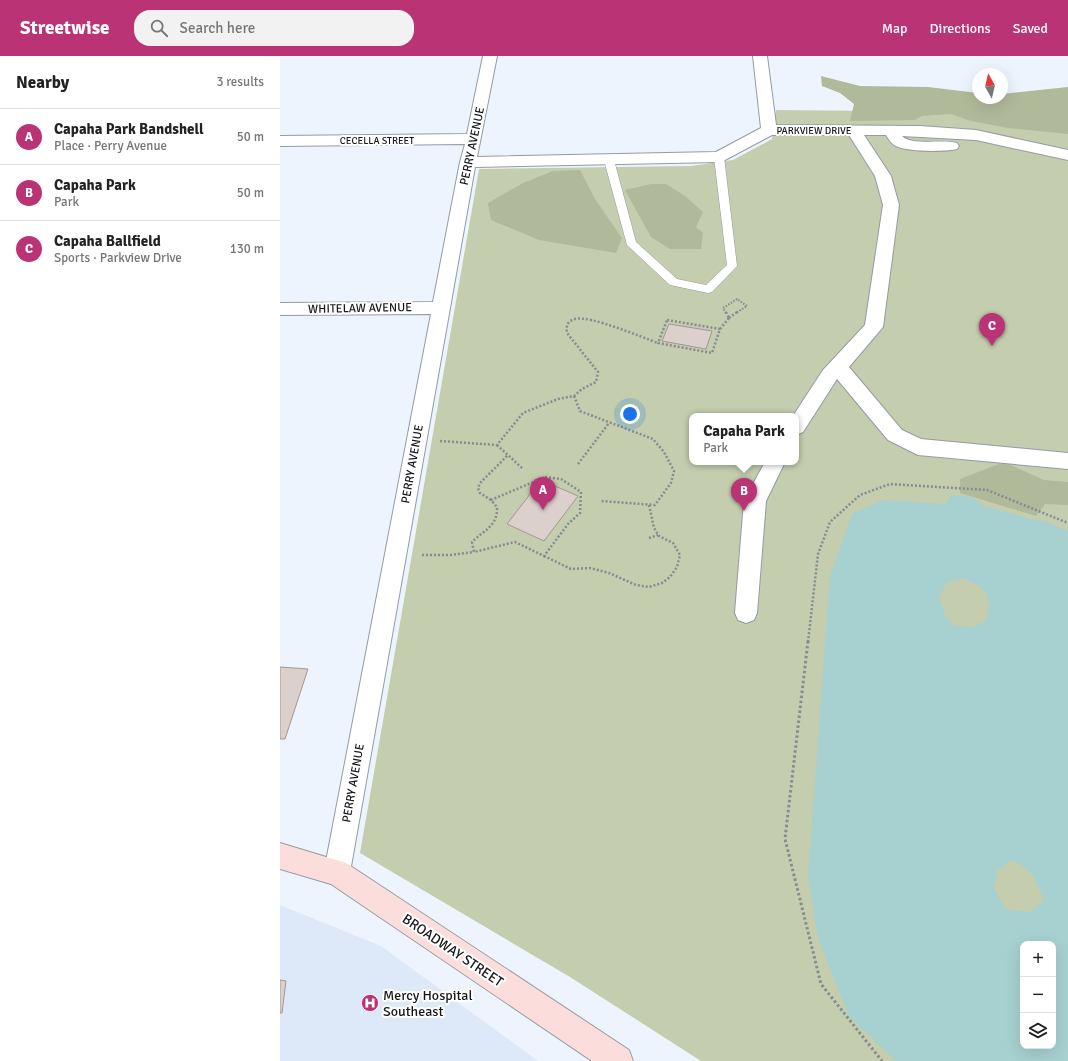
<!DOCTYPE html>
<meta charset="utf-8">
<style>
:root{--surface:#fff;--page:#f2f2f2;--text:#222;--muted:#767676;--line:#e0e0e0;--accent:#b93375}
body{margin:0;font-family:Signika,sans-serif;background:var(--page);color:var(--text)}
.controls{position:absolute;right:12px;bottom:12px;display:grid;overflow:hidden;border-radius:8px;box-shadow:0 4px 16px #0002}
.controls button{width:36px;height:36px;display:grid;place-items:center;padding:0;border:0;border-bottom:1px solid var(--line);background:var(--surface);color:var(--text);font:20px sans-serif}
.compass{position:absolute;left:692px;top:12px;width:36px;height:36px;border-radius:50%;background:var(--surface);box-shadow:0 4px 16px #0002;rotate:352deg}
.you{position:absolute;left:350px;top:358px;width:14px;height:14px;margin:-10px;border:3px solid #fff;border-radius:50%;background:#1a73e8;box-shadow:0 0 0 6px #1a73e833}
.badge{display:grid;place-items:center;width:26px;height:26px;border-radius:50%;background:var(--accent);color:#fff;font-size:13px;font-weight:700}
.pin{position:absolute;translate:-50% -33px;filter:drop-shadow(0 1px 2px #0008)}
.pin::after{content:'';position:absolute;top:21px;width:14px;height:12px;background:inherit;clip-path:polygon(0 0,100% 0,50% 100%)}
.popup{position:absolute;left:409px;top:357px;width:110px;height:52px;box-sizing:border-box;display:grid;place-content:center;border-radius:8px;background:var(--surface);filter:drop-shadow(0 1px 3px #0005);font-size:13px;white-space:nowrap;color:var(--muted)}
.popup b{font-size:15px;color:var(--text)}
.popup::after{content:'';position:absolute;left:50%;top:100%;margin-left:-8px;border:8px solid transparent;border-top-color:var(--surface)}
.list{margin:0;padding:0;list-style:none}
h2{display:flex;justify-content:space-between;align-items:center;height:52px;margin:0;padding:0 16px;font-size:17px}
h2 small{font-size:13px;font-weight:400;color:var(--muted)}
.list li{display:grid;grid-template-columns:26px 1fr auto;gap:12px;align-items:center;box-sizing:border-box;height:56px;padding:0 16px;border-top:1px solid var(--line)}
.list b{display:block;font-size:15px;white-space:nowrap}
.list p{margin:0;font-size:13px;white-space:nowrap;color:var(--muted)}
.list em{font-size:13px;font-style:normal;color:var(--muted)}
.icon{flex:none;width:22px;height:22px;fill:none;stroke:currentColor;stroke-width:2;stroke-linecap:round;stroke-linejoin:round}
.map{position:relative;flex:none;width:788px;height:1005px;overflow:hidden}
header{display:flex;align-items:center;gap:24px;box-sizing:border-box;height:56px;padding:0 20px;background:var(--accent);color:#fff}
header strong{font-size:19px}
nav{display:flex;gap:22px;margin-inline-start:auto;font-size:14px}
.search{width:280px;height:36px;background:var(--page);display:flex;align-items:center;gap:10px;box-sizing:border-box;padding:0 14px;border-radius:16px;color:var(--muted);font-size:15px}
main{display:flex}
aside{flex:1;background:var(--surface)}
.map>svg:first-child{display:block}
</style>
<header>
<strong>Streetwise</strong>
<div class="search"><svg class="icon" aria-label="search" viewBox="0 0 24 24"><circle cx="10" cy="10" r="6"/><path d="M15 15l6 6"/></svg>Search here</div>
<nav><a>Map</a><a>Directions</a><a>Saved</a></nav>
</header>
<main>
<aside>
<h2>Nearby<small>3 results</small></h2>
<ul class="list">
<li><span class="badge">A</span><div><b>Capaha Park Bandshell</b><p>Place · Perry Avenue</p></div><em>50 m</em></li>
<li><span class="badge">B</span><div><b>Capaha Park</b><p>Park</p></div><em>50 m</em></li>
<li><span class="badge">C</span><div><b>Capaha Ballfield</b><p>Sports · Parkview Drive</p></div><em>130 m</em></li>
</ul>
</aside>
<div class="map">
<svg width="788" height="1005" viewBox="0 0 788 1005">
<rect width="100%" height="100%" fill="#edf4fd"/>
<!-- built -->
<polygon fill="#dde9f8" points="0,849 101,890 258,1005 0,1005"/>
<!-- green -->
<path fill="#c4cdae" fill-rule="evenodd" d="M496,54L788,57V1005H421L290,921L80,797L199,113L411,110L453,104L492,83ZM412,360H516V406H412ZM743,888H773V990H743Z"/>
<!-- forest -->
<g fill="#b1b99b">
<polygon points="541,20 580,30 648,31 698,37 698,42 722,42 722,38 788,31 788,78 728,72 691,65 671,58 642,60 635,64 570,65 574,48 560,37 542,30"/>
<polygon points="300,114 315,143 342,182 336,197 259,184 211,164 208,147 243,127 273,115"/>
<polygon points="371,128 386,128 405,140 423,156 416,171 423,177 421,193 390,193 371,181 345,134"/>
<polygon points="724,406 764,424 788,426 788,449 765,448 756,460 680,437 680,423"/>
</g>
<!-- water -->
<path fill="#a7d0d0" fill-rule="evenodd" d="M672,439L692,441L703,450L768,467L788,475V1005H616L569,960L538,882L528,820L550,520L572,458L603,444L665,448ZM682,522C706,530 714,541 706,565L693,571L674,570L665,560L659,541L667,526ZM732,804C754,814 755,823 764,844L750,856L726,854L714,833L717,814ZM743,888H773V990H743Z"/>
<!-- building -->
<g fill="#dcd0cd" stroke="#a39794">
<polygon points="389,268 432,275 426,293 382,285"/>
<polygon points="261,424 298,440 264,485 227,468"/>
<polygon points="0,611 28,613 5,683 0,683"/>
<polygon points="0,924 6,925 2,957 0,957"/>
</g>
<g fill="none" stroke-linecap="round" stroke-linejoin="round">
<defs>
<polygon id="service" points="439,98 444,101 457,210 432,236 428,237 390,229 347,189 324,104 329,101 334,104 356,186 397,223 426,229 447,209 434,101"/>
<g id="minor">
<path d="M203,0H217L197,101L436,96L481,72L473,0H487L496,69L640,70L696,74L788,94V104L696,84L622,80C631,90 663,83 677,87L679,90L677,93C665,96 624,96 614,89C611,87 608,82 606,79H584L611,120L619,149L603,271L569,311L622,374L641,383L788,397V413L638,399L608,384L557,323L523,376L516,379V360H513L543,314L585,269L603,149L595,120L569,79H492L445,104L439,106L195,111L70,816L66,825L57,829L48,825L44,816L151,258L0,259V247L153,246L180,106L185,88L0,90V80L187,78Z"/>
<polygon points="485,406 505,406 486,445 477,557 474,564 466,567 458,564 455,557 464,445"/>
</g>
<polygon id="secondary" points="0,787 66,807 349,994 353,1005 312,1005 51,828 0,813"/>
</defs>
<!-- service casing -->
<use href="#service" stroke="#949ba3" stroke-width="1"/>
<!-- minor casing -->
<use href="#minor" stroke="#949ba3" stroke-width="2"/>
<!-- secondary casing -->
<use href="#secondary" stroke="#949ba3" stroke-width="2"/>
<!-- path-far2 -->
<polyline stroke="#868b92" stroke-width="2" stroke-dasharray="1.5 1.5" stroke-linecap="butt" points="446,257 443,252 457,243 467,250 456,257"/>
<!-- path-far1 -->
<g stroke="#868b92" stroke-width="2.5" stroke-dasharray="2 2" stroke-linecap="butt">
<polyline points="446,256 449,262"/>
<polyline points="449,262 457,256"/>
<polygon points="387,264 440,273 432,297 378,287"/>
<polyline points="440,273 449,262"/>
<polyline points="294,340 300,355 373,383 384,396 394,415 391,427 375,449 321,445"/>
<path d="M160,385L217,389L243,357L278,343L294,340L302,333L316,326L318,316L287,277C286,270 287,265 295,263C310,259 361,281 378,287"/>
<polyline points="217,389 242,412"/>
<polyline points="298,408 329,367"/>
<path d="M265,421L281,423L301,436L300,457L288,468L264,500L235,486L194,496L192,486C204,474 218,470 217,451L211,444Z"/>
<polyline points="211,444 200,437 198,432 200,427 228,399"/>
<polyline points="369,482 378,479"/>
<polyline points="142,499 171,499 194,496"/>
<polyline points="264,500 291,513 310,512 329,517 356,529 369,531 382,527 390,521 397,511 400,499 393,487 379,480 374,472 369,449"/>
<polyline points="528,586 538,498 550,466 580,439 610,428 707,434 788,467"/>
</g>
<!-- path -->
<polyline stroke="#868b92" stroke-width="3" stroke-dasharray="2.5 2.5" stroke-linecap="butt" points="528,585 505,783 541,928 602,1005"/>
<!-- service -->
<use href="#service" fill="#fff" fill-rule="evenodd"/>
<!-- minor -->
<use href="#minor" fill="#fff" fill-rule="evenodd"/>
<!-- secondary -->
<use href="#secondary" fill="#fbdedb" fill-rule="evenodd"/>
</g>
<!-- icons -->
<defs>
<symbol id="hospital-disc" viewBox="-11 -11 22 22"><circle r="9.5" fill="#b93375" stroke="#fff"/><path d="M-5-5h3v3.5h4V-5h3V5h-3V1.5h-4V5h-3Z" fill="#fff"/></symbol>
</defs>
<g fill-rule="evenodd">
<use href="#hospital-disc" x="80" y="937" width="20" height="20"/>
</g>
<g text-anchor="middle" stroke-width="4" stroke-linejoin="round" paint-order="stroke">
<!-- far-street labels -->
<g font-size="10" fill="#15171b" stroke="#fff">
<text x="534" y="78">PARKVIEW DRIVE</text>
<text x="97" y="88">CECELLA STREET</text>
</g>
<!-- street labels -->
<g font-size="12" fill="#15171b" stroke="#fff">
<text transform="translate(192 90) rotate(-78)" y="4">PERRY AVENUE</text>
<text transform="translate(80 252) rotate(-1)" y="4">WHITELAW AVENUE</text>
<text transform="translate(132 408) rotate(-80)" y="4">PERRY AVENUE</text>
<text transform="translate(73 727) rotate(-80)" y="4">PERRY AVENUE</text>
</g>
<!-- near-street labels -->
<g font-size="14" fill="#15171b" stroke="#fff">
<text transform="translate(173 894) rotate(34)" y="5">BROADWAY STREET</text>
</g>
<!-- near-poi labels -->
<g font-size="14" fill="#15171b" stroke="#fff" text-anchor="start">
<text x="103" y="944">Mercy Hospital<tspan x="103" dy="16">Southeast</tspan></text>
</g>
</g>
</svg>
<div class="controls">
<button>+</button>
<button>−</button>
<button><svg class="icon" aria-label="layers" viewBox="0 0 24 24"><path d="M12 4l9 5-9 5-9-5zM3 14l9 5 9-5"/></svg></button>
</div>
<svg class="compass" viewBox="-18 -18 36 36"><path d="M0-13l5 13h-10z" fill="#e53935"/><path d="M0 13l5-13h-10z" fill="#767676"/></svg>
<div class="you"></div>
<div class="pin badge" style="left:263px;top:454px">A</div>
<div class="pin badge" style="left:464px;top:455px">B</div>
<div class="popup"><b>Capaha Park</b>Park</div>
<div class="pin badge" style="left:712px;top:290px">C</div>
</div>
</main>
